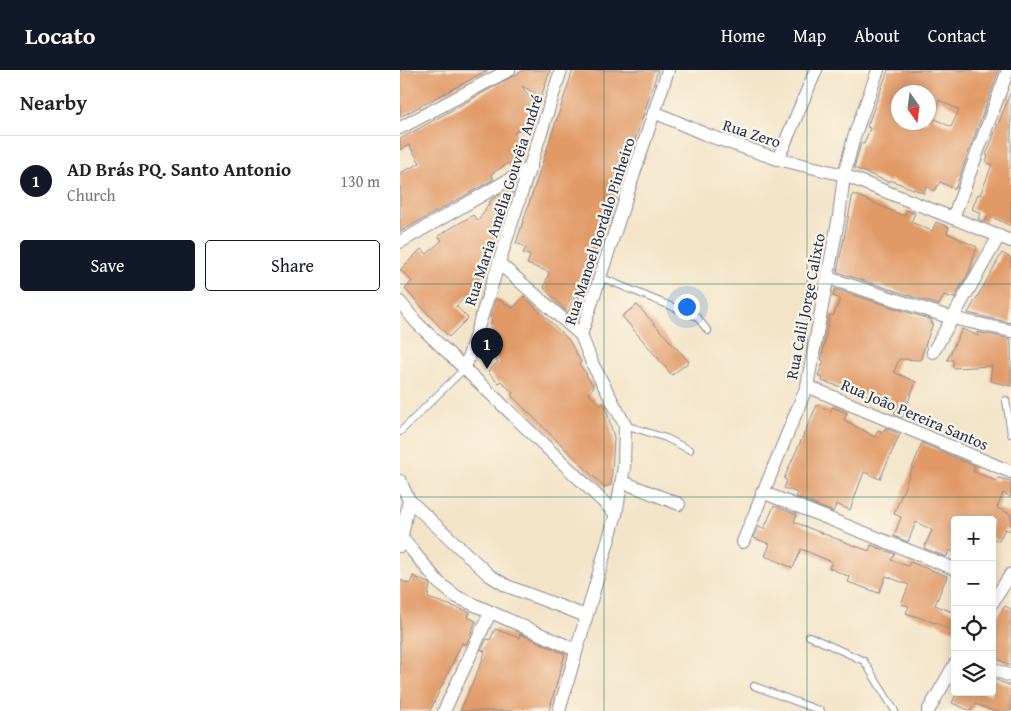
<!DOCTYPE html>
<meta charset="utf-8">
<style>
:root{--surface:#fff;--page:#f2f2f2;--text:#222;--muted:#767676;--line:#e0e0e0;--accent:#111827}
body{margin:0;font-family:"Gentium Book Plus",serif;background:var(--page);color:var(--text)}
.controls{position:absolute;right:15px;bottom:15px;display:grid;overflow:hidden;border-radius:5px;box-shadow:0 2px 12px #0003}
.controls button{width:45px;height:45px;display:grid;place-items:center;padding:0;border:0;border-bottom:1px solid var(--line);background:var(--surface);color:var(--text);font:25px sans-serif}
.compass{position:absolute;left:491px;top:15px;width:45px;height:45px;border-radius:50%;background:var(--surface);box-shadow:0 2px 12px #0003;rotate:166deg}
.you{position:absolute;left:286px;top:236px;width:18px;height:18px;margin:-12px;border:4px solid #fff;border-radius:50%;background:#1a73e8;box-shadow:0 0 0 8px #1a73e833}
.badge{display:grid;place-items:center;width:32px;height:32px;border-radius:50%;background:var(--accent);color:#fff;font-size:16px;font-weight:700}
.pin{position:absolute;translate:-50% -41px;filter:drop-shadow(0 1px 2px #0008)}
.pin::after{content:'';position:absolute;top:26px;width:18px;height:15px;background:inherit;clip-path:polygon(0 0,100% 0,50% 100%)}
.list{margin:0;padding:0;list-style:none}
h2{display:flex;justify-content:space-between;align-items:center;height:65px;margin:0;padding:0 20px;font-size:21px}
h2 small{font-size:16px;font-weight:400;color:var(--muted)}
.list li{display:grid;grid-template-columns:32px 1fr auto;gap:15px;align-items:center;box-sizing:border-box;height:90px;padding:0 20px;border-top:1px solid var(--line)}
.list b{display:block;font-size:19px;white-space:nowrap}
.list p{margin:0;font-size:16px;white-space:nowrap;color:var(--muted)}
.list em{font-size:16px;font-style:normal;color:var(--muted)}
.actions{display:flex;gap:10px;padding:15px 20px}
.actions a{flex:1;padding:11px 0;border:1px solid var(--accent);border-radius:5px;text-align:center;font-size:18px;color:var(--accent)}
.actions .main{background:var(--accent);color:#fff}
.icon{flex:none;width:28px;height:28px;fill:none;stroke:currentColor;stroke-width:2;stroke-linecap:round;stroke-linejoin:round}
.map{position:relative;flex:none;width:611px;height:641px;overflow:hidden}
header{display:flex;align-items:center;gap:30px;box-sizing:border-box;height:70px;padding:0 25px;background:var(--accent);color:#fff}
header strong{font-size:24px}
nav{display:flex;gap:28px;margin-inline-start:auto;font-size:18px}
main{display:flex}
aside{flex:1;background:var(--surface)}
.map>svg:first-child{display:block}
</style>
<header>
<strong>Locato</strong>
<nav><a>Home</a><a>Map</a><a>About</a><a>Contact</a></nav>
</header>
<main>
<aside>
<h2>Nearby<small></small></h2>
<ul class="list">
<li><span class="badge">1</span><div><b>AD Brás PQ. Santo Antonio</b><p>Church</p></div><em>130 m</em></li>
</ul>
<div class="actions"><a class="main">Save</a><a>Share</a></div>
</aside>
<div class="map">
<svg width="611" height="641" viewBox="0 0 611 641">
<rect width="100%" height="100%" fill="#fcf5e5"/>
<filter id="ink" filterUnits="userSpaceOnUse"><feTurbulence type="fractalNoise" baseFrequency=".02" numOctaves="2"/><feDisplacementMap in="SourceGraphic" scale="10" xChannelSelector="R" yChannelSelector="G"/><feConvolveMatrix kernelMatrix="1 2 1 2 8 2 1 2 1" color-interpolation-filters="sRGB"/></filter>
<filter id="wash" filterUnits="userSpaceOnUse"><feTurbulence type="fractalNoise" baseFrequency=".0096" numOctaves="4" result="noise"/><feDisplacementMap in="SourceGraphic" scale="20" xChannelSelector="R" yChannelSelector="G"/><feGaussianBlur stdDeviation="1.12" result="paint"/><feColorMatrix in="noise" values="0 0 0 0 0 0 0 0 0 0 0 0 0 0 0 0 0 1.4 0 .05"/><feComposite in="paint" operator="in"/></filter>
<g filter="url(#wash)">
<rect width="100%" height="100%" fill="#f3e4c8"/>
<g id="blocks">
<!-- building -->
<g fill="#e19966" fill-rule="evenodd">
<polygon points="0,0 88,0 0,47"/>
<polygon points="124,0 150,0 141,27 122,16 136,39 130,42 133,44 129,46 132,50 114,63 121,75 118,77 121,83 116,86 119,92 112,99 109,93 91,104 94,109 0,162 0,103 20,93 9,75 0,80 0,69"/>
<polygon points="173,0 258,0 231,83 224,80 216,104 223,106 206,158 204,157 198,175 201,176 186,222 182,220 180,227 175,225 168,243 144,218 149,202 127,194 130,185 123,183 126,177 116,173"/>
<path d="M488,0H599L555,119L540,112L534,121L526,116L524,123L490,110L489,112L454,98L461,73L464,74L470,58L467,57ZM498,22H528V52H498ZM539,30L559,40L551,57L533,48Z"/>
<polygon points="611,21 611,156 588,145 585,152 578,149 581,143 572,139 578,124 580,125 592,95 586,92 588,86 586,85"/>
<polygon points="105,122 113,122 97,155 89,163 96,166 75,232 68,225 56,236 68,248 49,267 5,219 12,211 0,200 21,179 27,184 42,170 38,166 73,145 78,151 92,129"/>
<polygon points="453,124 504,146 507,140 515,143 511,152 532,161 536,152 549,157 547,163 577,177 569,202 554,228 544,225 539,235 437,202"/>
<polygon points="602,183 611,188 611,253 568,243"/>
<polygon points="435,219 532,250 531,253 533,253 520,290 499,289 494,302 516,312 502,347 494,344 497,337 492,333 422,311 423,308 418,306 424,290 421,290 430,244 433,246 440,229 433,226"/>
<polygon points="124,226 169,270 181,292 179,295 187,304 186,305 194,317 188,323 201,335 203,332 206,338 214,368 211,415 204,417 111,325 113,323 101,311 98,313 88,302 98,292 82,273 94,261 90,257 92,250 90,248 96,228 113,238"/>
<polygon points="237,235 289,292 272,305 222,246"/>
<polygon points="562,259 579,266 577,262 611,269 611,316 590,311 592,296 553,298 553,290 547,290"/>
<polygon points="417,335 431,341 432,337 447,343 444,350 475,367 478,360 483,362 485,358 500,364 480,409 464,402 450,440 436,434 433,442 396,427 398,423 384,418 387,410 384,409 389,397"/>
<polygon points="522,373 575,396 573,401 596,411 598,408 611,411 611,427 603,423 597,438 611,444 611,461 605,459 599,471 592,468 592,450 555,450 555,483 550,480 546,487 524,478 532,460 516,452 508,472 494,466 501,447 494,444"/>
<polygon points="374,436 397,445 394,452 424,464 469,481 471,475 495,484 491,490 508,496 510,492 547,506 535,535 555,543 555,561 543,557 536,552 535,553 506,543 509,536 501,534 509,515 486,506 479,523 448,512 450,507 429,498 432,492 401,479 393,498 365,486 370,474 354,468 358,457 364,459"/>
<polygon points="13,506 30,514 28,528 70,542 68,547 76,551 66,575 62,573 30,641 0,641 0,510 10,514"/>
<polygon points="605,536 611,539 611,596 592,586 592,556"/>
<polygon points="95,559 119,568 120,564 165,584 149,641 60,641 82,591 85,581 81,580 87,569 90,570"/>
<polygon points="592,608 611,616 611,641 593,641 575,634 571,641 552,633 557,622 584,622 592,625"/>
</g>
</g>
</g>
<g filter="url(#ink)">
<use href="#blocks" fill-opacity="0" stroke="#878a93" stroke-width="1"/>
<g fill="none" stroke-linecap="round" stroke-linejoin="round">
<defs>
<g id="service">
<polyline points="200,207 297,247 308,261"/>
<polyline points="606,330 611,364"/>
<polyline points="225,355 266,368 290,380"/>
<polyline points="0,362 65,298"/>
<polyline points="409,566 464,591 495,641"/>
<polyline points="354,616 421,641"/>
</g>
<g id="minor">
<polyline points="254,42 307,65 378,89 444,105 611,171"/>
<polyline points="0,58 109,0"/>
<polyline points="378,89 416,0"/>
<polyline points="553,148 608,0"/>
<polyline points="0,172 131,97"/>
<polyline points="100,194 181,265"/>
<polyline points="428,208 552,248 611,261"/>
<polyline points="0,232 16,252 216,444"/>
<polyline points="533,282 599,166"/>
<polyline points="65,298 161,0"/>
<polyline points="407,316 611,402"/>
<polyline points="0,411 9,430 89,505 107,516 186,546"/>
<polyline points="223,412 279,434"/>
<polyline points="362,422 555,499"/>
<polyline points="2,468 39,513 57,527 176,580"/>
<polyline points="343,472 407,316 439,146 444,105 454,67 478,0"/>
<polyline points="0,476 9,430"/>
<polyline points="592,533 611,504"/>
<polyline points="592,599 611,606"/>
<polyline points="44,641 90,543"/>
<polyline points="159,641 216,444 224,397 225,355 193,295 181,265 268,0"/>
<polyline points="528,641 555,594"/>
</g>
</defs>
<!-- service casing -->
<use href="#service" stroke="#878a93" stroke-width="8"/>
<!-- minor casing -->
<use href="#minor" stroke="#878a93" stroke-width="14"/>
<!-- service -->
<use href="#service" stroke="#fff" stroke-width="6"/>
<!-- minor -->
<use href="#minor" stroke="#fff" stroke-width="12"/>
</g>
</g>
<!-- grid -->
<path fill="none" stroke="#0f766e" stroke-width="1" stroke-opacity="0.55" d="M204,0V641M407,0V641M0,214H611M0,427H611"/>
<g text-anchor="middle" stroke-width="4.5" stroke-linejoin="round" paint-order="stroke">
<!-- street labels -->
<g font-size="16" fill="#1b2f5e" stroke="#fcf5e5">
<text transform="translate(352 63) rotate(18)" y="6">Rua Zero</text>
<text transform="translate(103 130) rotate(-72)" y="6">Rua Maria Amélia Gouvêia André</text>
<text transform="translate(199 161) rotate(-72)" y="6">Rua Manoel Bordalo Pinheiro</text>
<text transform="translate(405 236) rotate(-79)" y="6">Rua Calil Jorge Calixto</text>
<text transform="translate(515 344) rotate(23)" y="6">Rua João Pereira Santos</text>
</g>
</g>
</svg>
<div class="controls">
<button>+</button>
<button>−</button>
<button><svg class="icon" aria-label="locate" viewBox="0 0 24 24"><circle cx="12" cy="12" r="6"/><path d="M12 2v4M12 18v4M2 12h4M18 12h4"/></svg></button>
<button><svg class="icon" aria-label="layers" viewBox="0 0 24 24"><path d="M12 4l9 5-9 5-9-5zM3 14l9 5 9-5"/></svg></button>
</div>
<svg class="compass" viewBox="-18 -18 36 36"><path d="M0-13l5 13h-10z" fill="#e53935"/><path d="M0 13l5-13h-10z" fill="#767676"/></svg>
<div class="you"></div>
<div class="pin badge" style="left:87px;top:299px">1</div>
</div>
</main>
